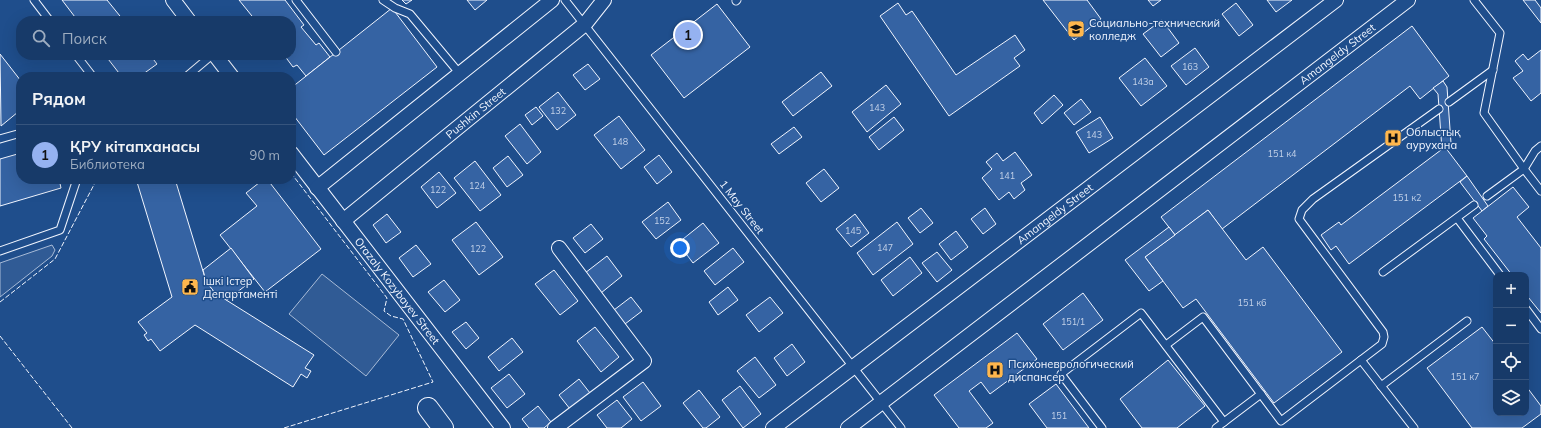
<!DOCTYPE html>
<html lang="ru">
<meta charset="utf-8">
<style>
:root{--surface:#173a69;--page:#244571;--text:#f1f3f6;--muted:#9eadc0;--line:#36547d;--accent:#95b2f1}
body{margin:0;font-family:Mulish,sans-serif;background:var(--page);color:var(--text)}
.controls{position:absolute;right:12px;bottom:12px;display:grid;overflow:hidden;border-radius:8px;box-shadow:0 4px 16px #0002}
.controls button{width:36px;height:36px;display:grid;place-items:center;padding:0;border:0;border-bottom:1px solid var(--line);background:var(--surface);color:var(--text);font:20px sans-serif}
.you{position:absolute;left:680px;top:248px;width:14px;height:14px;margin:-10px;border:3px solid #fff;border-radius:50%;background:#1a73e8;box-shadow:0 0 0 6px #1a73e833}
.badge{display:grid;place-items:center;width:26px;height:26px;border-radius:50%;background:var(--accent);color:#111;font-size:13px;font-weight:700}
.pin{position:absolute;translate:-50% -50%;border:2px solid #fff;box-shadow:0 1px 4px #0006}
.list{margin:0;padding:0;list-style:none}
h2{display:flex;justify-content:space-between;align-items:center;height:52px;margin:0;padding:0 16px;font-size:17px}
h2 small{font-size:13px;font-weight:400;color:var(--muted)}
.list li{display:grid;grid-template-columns:26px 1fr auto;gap:12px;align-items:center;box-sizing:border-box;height:60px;padding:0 16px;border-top:1px solid var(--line)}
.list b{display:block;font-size:15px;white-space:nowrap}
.list p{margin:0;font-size:13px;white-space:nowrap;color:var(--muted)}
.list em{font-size:13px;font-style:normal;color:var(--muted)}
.icon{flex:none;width:22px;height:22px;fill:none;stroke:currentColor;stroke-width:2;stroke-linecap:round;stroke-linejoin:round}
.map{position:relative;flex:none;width:1541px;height:428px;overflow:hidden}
.search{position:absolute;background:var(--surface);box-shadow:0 4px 16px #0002;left:16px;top:16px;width:280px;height:44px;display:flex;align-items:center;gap:10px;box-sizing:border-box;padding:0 14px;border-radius:16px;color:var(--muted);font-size:15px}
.panel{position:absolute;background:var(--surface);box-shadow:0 4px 16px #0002;left:16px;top:72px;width:280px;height:112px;border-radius:16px}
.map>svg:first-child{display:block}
</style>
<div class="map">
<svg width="1541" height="428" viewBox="0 0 1541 428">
<rect width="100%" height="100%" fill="#1f4e8c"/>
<!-- built -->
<g fill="#305b95" stroke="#a8bbd7">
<polygon points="52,245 55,250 52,256 0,297 0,263"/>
<polygon points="322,274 399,335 366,376 289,314"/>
</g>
<!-- building -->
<g fill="#3563a3" stroke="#f2f6ff">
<polygon points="62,0 107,0 124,21 78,21"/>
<polygon points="239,0 285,0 304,25 301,27 316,45 319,43 330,57 306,76 297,65 293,67 284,55 291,55 291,21 262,21 261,19 256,21"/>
<polygon points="402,0 412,0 406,4"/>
<polygon points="467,0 487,0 475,10"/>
<polygon points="1043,0 1087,0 1101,19 1074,40"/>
<polygon points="1148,0 1161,0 1153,6"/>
<polygon points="1267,0 1292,0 1276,12"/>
<polygon points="1523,0 1535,0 1541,8 1541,23"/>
<polygon points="898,3 906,15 912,11 956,75 1015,35 1025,50 1014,58 1020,66 949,116 880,16"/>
<polygon points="1236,3 1253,25 1239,36 1222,14"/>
<polygon points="717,4 750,47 684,98 651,55"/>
<polygon points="392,8 437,67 324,155 291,112 291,88"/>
<polygon points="1162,20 1179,43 1161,57 1143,34"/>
<polygon points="1412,26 1449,76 1420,99 1410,86 1222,229 1208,210 1175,235 1161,217"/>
<polygon points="1195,48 1209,67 1186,85 1171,66"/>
<polygon points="1541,50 1541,93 1531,101 1513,78 1523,71 1515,61 1523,54 1528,60"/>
<polygon points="0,54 21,81 21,116 18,112 1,126"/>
<polygon points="105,55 150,55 157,64 139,77 122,77"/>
<polygon points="1145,58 1167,86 1141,106 1119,78"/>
<polygon points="588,64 600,79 585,90 573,75"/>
<polygon points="821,72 832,86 793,116 782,102"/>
<polygon points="1443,81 1447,87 1451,143 1442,150 1438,94 1433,88"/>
<polygon points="886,85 901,104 867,132 852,112"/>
<polygon points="558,92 576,115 557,130 539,107"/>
<polygon points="1054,95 1063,105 1042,124 1034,113"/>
<polygon points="1081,99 1091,112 1074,125 1064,113"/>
<polygon points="536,107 543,116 532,125 525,115"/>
<polygon points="619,116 645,150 621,169 594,135"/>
<polygon points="894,117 904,130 879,150 869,137"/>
<polygon points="1100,117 1113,138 1089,153 1076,132"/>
<polygon points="520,124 541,152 527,164 505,136"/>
<polygon points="794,127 802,137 779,154 771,144"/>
<polygon points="1445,147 1467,176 1349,264 1336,246 1331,250 1321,235 1339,222 1341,225"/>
<polygon points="1015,152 1032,175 1021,183 1025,190 1014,199 1009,192 999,200 982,178 992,169 986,162 997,153 1003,161"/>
<polygon points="21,153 21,179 59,179 61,188 0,206 0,159"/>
<polygon points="659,155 672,172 657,184 644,167"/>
<polygon points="508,156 523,175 507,187 493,168"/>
<polygon points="475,161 501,195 480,211 454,178"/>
<polygon points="824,169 839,188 821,202 806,183"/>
<polygon points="439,172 456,193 437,208 421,187"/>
<polygon points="1467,176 1488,206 1482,211 1460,182"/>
<polygon points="147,179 175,179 206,281 215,293 314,355 305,368 311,371 307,378 301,374 293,387 195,325 160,351 151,339 148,341 144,335 147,333 138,322 172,297 137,182"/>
<polygon points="264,179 267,179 321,249 265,292 220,235 257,206 246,193"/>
<polygon points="1513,187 1529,207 1517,217 1541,248 1541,313 1528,297 1526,296 1526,275 1512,275 1484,239 1487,236 1473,218"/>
<polygon points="668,202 681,220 656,239 642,222"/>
<polygon points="921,208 933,223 920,233 908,218"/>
<polygon points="985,208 996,224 983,234 971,219"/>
<polygon points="1208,210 1246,260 1263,247 1342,352 1274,403 1196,299 1183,308 1145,257"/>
<polygon points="387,214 401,232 386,243 373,225"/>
<polygon points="855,214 869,233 851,247 836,229"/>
<polygon points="476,222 503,257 479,275 452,240"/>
<polygon points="897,222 913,244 873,275 857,253"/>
<polygon points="703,223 719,243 693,263 678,243"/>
<polygon points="591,224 603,239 585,253 573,238"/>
<polygon points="1169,227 1175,235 1145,257 1163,281 1149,291 1125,260"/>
<polygon points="956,231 968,247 951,260 939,244"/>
<polygon points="416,245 431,264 413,277 399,258"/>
<polygon points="231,248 254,279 227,300 215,293 206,281 203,270"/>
<polygon points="733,248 744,262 715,285 704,271"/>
<polygon points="937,252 952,270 937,282 922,263"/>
<polygon points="607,256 622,276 601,293 585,273"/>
<polygon points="910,257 922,273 893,296 881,280"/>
<polygon points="554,270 578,301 560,315 535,284"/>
<polygon points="444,280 460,300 445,312 428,292"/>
<polygon points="728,287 738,300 718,315 709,302"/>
<polygon points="1083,293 1103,320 1063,350 1043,324"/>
<polygon points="631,297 642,311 625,324 614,310"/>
<polygon points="770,297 783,313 759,332 746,315"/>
<polygon points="466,322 479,338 466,349 452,332"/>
<polygon points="595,327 619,357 601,372 577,341"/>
<polygon points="1482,327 1496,345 1496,413 1526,413 1526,386 1541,406 1541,414 1522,428 1472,428 1427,368"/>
<polygon points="1017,333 1037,359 990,394 981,382 969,391 993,423 986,428 959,428 934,395"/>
<polygon points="512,338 523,352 499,371 488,357"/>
<polygon points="792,344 805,362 787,376 774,358"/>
<polygon points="755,357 776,385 759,398 737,371"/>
<polygon points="1168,360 1205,406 1177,428 1142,428 1120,399"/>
<polygon points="509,374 525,394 507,408 491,388"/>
<polygon points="579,379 590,393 570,409 559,395"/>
<polygon points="643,382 661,406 641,421 623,397"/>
<polygon points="1056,384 1089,428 1047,428 1029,404"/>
<polygon points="740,386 761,414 743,428 722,400"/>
<polygon points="699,390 720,417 706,428 703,428 683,403"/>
<polygon points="617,400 632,419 621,428 607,428 597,415"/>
<polygon points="538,406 551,422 544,428 529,428 522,419"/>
</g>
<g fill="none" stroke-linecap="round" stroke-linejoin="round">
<defs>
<g id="lane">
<polyline points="34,0 50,21"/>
<polyline points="296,0 336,52"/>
<polyline points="383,0 395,8 410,14 460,74"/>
<polyline points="565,0 901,428"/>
<polyline points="1474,0 1500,33 1484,113 1524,169 1541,191"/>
<polyline points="736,1 737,0"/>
<polyline points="76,55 93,77"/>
<polyline points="186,77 212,55"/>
<polyline points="1449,102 1493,70"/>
<polyline points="0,139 21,133"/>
<polyline points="1487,196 1524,169 1535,151 1541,146"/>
<polyline points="1457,218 1500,275"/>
<polyline points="0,251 60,230 77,179"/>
<polyline points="1383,272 1474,205"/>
<polyline points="1526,309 1541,329"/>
<polyline points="1166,345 1203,317 1281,421 1382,344 1384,337 1383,332 1299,219 1302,210 1313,199 1439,109"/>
<polyline points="1361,360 1414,428"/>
<polyline points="1381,386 1467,321"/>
<polyline points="1102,428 1061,374 1141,313 1224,422"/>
<polyline points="1216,428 1261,394"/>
</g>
<g id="street">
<polyline points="173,0 189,21"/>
<polyline points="215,55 232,77"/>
<path id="s1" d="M291,153L503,428"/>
<polyline points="317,188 552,0"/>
<path id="s2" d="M343,221L585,24L604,0"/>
<polyline points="555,428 644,361 559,248"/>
<path id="s3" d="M773,428L1336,0"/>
<path id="s4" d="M848,428L1408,0"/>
</g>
<polyline id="secondary" points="428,408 443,428"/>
</defs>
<!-- lane casing -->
<use href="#lane" stroke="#f2f6ff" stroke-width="9"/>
<!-- street casing -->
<use href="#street" stroke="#f2f6ff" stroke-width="16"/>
<!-- secondary casing -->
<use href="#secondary" stroke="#f2f6ff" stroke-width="22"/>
<!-- lane -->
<use href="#lane" stroke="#1f4e8c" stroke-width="7"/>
<!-- street -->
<use href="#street" stroke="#1f4e8c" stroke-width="14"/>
<!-- secondary -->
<use href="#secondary" stroke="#1f4e8c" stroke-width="20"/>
<!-- fence -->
<g stroke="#f2f6ff" stroke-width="1" stroke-dasharray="5 2" stroke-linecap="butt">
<polyline points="0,302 55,259 97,179"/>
<polyline points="0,336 72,428"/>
<polyline points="284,428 433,382 403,319 391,316 384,311 387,298 291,173"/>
</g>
</g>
<!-- icons -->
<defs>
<symbol id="university-square" viewBox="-11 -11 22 22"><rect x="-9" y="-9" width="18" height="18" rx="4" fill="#ffb74d" stroke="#1f4e8c"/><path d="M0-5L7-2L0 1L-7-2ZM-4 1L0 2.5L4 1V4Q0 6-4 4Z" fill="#111"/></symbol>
<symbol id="hospital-square" viewBox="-11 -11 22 22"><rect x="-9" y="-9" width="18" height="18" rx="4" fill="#ffb74d" stroke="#1f4e8c"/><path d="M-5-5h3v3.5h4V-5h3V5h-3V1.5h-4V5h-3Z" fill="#111"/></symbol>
<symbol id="civic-square" viewBox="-11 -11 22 22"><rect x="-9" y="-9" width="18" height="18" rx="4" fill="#ffb74d" stroke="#1f4e8c"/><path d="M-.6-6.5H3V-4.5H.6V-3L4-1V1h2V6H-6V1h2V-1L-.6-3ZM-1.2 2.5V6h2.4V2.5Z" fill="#111"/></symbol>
</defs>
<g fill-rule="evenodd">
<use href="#university-square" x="1066" y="19" width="20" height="20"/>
<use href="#hospital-square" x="1383" y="128" width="20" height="20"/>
<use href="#civic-square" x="180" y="277" width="20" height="20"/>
<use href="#hospital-square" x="985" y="360" width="20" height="20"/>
</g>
<g text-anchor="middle" stroke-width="3" stroke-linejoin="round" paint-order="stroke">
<!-- number labels -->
<g font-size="9" fill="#c3d1e8">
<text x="1190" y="70">163</text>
<text x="1143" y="85">143а</text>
<text x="877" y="111">143</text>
<text x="558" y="114">132</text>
<text x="1094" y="138">143</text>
<text x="620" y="145">148</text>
<text x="1282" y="157">151 к4</text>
<text x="1007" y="179">141</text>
<text x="477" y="189">124</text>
<text x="438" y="193">122</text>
<text x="1407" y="201">151 к2</text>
<text x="662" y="224">152</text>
<text x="853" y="234">145</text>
<text x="885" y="251">147</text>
<text x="478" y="252">122</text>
<text x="1252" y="306">151 к6</text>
<text x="1073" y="325">151/1</text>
<text x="1465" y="380">151 к7</text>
<text x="1059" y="419">151</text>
</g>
<!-- poi labels -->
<g font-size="11" fill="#f2f6ff" stroke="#1f4e8c" text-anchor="start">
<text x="1089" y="27">Социально-технический<tspan x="1089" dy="13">колледж</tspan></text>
<text x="1406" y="136">Облыстық<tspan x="1406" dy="13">аурухана</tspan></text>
<text x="203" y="285">Ішкі Істер<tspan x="203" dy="13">Департаменті</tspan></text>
<text x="1008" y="368">Психоневрологический<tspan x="1008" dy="13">диспансер</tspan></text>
</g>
<!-- street labels -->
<g font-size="11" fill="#f2f6ff" stroke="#1f4e8c">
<text dy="4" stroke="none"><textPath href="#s4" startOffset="616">Amangeldy Street</textPath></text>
<text dy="4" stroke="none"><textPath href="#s2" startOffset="171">Pushkin Street</textPath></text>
<text transform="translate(742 207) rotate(52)" y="4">1 May Street</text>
<text dy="4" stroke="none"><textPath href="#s3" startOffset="354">Amangeldy Street</textPath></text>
<text dy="4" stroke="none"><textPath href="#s1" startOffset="174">Orazaly Kozybayev Street</textPath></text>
</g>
</g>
</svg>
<div class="controls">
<button>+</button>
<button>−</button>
<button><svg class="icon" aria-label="locate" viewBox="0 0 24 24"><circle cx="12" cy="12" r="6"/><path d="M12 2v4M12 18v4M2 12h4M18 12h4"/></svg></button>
<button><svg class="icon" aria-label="layers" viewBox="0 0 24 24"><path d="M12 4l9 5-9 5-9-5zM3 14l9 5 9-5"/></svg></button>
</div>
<div class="you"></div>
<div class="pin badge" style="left:688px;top:35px">1</div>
<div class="search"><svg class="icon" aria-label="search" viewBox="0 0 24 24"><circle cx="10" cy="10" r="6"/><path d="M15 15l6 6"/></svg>Поиск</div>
<section class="panel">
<h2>Рядом<small></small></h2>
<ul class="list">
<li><span class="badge">1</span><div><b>ҚРУ кітапханасы</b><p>Библиотека</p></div><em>90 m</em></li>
</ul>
</section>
</div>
